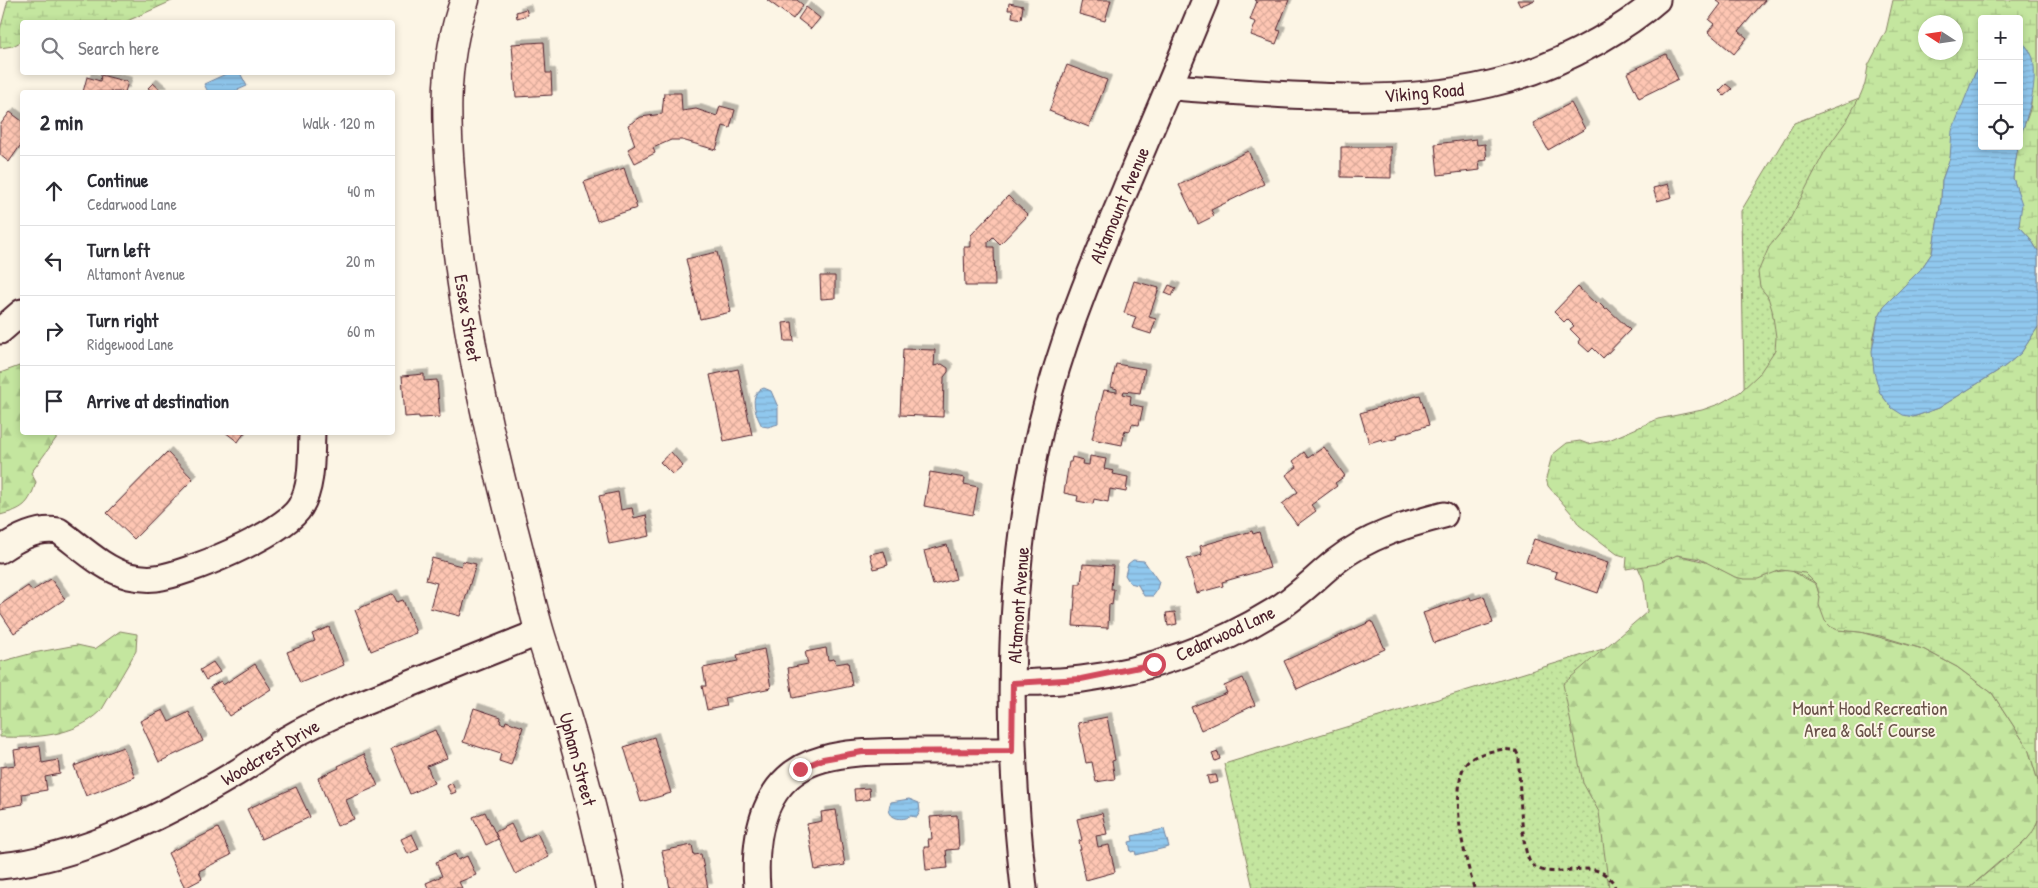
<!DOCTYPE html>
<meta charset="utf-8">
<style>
:root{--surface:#fff;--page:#f7f7f7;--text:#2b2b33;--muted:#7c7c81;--line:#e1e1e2}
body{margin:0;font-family:"Patrick Hand",sans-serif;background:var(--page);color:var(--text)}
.controls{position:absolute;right:15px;top:15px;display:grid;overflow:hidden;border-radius:5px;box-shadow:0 2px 8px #0003}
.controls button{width:45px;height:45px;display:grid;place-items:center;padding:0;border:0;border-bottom:1px solid var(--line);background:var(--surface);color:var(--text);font:25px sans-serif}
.compass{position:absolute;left:1918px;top:15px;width:45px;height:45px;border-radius:50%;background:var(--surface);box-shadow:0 2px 8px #0003;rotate:282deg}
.stop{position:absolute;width:15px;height:15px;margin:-11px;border:4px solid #d1495b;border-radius:50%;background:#fff}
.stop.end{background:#d1495b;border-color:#fff;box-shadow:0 1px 5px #0008}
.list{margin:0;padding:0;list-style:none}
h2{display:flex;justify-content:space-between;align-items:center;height:65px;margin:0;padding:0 20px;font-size:21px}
h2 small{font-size:16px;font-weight:400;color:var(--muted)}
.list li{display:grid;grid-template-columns:32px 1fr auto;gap:15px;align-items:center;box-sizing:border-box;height:70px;padding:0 20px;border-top:1px solid var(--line)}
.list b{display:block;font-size:19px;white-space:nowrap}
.list p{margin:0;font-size:16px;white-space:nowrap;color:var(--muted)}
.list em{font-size:16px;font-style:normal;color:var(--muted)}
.icon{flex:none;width:28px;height:28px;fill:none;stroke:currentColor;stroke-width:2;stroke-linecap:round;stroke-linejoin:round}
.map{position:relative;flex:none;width:2038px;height:888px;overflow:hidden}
.search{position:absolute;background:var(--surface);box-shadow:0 2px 8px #0003;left:20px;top:20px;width:375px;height:55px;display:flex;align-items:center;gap:12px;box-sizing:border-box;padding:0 18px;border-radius:5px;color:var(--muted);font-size:19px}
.panel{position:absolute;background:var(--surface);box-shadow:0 2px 8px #0003;left:20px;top:90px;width:375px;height:345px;border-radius:5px}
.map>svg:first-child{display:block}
</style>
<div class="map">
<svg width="2038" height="888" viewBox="0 0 2038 888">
<defs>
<pattern id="grass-dots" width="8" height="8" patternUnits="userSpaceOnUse" patternTransform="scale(1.25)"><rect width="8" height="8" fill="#c4e69f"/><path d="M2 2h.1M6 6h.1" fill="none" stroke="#aac589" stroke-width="1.8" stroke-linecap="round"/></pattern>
<pattern id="forest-firs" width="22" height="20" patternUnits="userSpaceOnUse" patternTransform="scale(1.25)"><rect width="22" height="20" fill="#c4e69f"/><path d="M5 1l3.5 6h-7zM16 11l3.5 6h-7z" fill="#aac589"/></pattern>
<pattern id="wetland-marsh" width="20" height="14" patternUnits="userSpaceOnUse" patternTransform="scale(1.25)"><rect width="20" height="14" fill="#c4e69f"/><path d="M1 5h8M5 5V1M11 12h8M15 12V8" fill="none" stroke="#aac589"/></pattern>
<pattern id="water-rules" width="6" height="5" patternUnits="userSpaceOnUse" patternTransform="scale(1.25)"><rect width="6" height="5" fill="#90c8ee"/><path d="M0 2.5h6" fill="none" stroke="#7eabcc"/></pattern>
<pattern id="building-cross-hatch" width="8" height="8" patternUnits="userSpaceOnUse" patternTransform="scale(1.25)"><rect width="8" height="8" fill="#fec6b3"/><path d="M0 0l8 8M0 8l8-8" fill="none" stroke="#dbaa9a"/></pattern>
<filter id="shadow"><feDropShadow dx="4.5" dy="-4.5" stdDeviation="0" flood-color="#0004"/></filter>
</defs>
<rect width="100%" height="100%" fill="#fcf5e5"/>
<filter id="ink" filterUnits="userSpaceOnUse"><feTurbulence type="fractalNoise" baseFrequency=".02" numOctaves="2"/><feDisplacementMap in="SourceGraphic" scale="10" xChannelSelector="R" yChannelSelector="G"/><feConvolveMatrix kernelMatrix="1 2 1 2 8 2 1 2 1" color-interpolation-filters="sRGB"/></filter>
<g filter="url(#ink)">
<!-- grass -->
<polygon fill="url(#grass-dots)" stroke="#878265" points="2038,29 2038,888 1253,888 1224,764 1748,605 1741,211 1794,123 1982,51 1982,146 2019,146 2019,36"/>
<!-- forest -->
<g fill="url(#forest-firs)" stroke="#878265">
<path d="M22,365V432L60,433L31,473L36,482C29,505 23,509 0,515V373Z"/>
<polygon points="1677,555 1710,563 1735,577 1790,570 1816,584 1820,597 1838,630 1860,632 1923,649 1957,667 1992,693 2028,748 2038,781 2038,820 2035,831 2014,852 1999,862 1969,888 1609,888 1599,812 1583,783 1563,684 1647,612 1644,581 1638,567"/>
<path d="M120,631L137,634L136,651L101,711C74,737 35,738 0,737V662L33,653L77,645L95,649Z"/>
</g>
<!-- wetland -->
<g fill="url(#wetland-marsh)" stroke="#878265" fill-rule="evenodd">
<polygon points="8,0 174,0 125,22 22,22 22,41 13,46 0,48 0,30"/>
<path d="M1893,0H2038V251L2030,238L2019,226V197L2013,178L2018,146H2019C2019,131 2029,119 2031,104C2033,93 2024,55 2022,41L2019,40V19H1982V63L1976,71L1957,122L1950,158L1942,180L1941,201L1932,253L1921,269L1884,306L1878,318L1873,340V360L1880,393L1892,408L1913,417L1939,408L2004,367L2021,353L2038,327V781L2028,748L1992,693L1957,667L1923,649L1880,636L1860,632L1838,630L1831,627L1825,621L1819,605L1820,597L1816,584L1805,573L1781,570L1758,579H1744L1735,577L1700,559L1677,555L1657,564L1626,569L1627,557L1617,554L1579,525L1572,514L1548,486L1546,478L1552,455L1567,443L1580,441L1588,444L1609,440L1658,419L1702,410L1719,404L1740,392L1759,374L1775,350L1776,337L1772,310L1768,297L1760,287L1758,272L1769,247L1787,225L1825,151L1847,120L1860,96L1865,84L1868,66L1886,31ZM1926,22H1956V52H1926Z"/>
<path d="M2038,820V888H1969C1979,880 1989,871 1999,863C2014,850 2032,841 2038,820Z"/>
</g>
<!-- water -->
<g fill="url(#water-rules)" stroke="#7484a0">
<path d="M2019,40C2026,44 2030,51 2033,58C2038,87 2028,113 2019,141Z"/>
<polygon points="1982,63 1982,146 2018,146 2013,178 2022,204 2019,226 2030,238 2038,251 2038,327 2021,353 2004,367 1939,408 1913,417 1903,415 1892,408 1880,393 1874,372 1872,351 1878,318 1884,306 1921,269 1932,253 1941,201 1942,180 1950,158 1952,131 1976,71"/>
<polygon points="230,72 240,73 247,86 233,92 208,92 204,84"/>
<path d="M764,388L771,391L778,407V424L768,427L762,426C756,416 747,393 764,388Z"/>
<polygon points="1133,560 1144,561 1159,582 1156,592 1153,596 1144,596 1138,585 1130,583 1125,575 1128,564"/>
<path d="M909,799L919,803L920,812L917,817C915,817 912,816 909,816C908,817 907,818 906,818C894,821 885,813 891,802Z"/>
<polygon points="1164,829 1169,847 1136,855 1135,851 1131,852 1129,842 1133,841 1132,836"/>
</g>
<!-- building -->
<g fill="url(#building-cross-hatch)" stroke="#4a1f2b" filter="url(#shadow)">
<polygon points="767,0 797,0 803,5 793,19"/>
<polygon points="1082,0 1111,0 1105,21 1079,14"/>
<polygon points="1255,0 1289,0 1277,30 1281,31 1276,44 1251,35 1256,22 1250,20 1257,1"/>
<polygon points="1517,0 1535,0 1520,6"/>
<polygon points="1716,0 1765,0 1739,31 1747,38 1734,54 1708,32 1714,24 1709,20 1721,4"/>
<polygon points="1009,3 1023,6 1021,19 1012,17 1013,10 1008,10"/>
<polygon points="806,7 820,18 811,29 798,19"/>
<polygon points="526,9 528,15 517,18 516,12"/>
<polygon points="544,42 546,73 551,73 552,95 516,97 512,44"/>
<polygon points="1666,54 1678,79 1639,98 1627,73"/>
<polygon points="1067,65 1107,80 1089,127 1049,111"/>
<polygon points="101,75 128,82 125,92 83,92 87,77 100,81"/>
<polygon points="153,83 163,92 153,92 148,88"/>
<polygon points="1726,84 1732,89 1724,96 1719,91"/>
<polygon points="664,93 681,93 682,111 696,109 717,116 720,106 735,110 730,128 723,126 716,150 682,140 671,140 653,148 655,153 635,163 628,149 635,145 628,125 641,117 662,114"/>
<polygon points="1571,103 1585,129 1548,150 1533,123"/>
<polygon points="10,112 22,121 22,143 9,162 0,155 0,125"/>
<polygon points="1476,139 1477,145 1485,144 1487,160 1479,161 1480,170 1438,175 1435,144"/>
<polygon points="1341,147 1391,147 1391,178 1341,177"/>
<polygon points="1248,151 1264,184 1211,210 1214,216 1198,224 1179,185"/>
<polygon points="624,168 637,208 597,221 584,182"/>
<polygon points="1668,184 1672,197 1657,201 1653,188"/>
<polygon points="1008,196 1028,215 1000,244 993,237 988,242 988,247 994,247 995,286 965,286 964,247 971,247 971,235"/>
<polygon points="717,252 731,312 700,319 686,259"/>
<polygon points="820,276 835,276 835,298 821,299"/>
<polygon points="1134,281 1159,288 1149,317 1156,319 1151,334 1132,328 1136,317 1124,313"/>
<polygon points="1169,285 1176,288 1172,296 1165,293"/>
<polygon points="1578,287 1596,304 1598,302 1606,310 1607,308 1630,330 1603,358 1593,348 1589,352 1578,342 1580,339 1570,329 1574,326 1567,319 1564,322 1554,312"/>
<polygon points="792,322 794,341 785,341 783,323"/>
<polygon points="903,349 935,350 934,366 942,364 948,368 948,372 944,377 943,417 900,415"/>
<polygon points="1116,364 1145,369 1140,393 1124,391 1123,394 1131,396 1130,404 1143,407 1139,425 1132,424 1130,431 1125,430 1122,445 1092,439 1104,390 1117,392 1117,389 1111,387"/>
<polygon points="738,369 752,435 724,441 710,375"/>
<polygon points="424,374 424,381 437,380 440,417 419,418 419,416 405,417 402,376"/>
<polygon points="1420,395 1429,425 1397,435 1398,438 1383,442 1382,439 1369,443 1360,413"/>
<polygon points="225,432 245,432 238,442"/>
<polygon points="1324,447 1345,476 1335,483 1337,486 1311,505 1316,511 1297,525 1282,504 1298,492 1286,475 1297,467 1293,461 1304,452 1308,458"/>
<polygon points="167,452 193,479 134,539 107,513"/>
<polygon points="671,452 683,466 673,475 660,462"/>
<polygon points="1090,456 1106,459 1104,469 1114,471 1113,474 1128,477 1126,492 1110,489 1108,502 1094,499 1093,504 1077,501 1078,496 1064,493 1069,462 1071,462 1072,457 1083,460 1082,464 1089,465"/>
<polygon points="930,472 965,478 964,484 978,487 973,515 924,506"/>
<polygon points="618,492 621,510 632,508 634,518 646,515 650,536 609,544 599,496"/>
<polygon points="1252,531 1253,534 1259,532 1270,568 1222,582 1223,586 1197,593 1187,559 1202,555 1200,546"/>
<polygon points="1534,539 1608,563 1598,593 1555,578 1557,572 1526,562"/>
<polygon points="947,545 956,579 933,585 924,551"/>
<polygon points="884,551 888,565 874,569 870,554"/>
<polygon points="432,558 461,566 463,561 476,564 460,616 430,608 437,583 426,580"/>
<polygon points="1083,564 1113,566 1111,589 1114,589 1112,605 1109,604 1108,628 1073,626 1076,584 1081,584"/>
<polygon points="51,579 65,599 14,633 0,612 0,605 28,586 32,591"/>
<polygon points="393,594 397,602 403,600 416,633 371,651 355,610"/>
<polygon points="1484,596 1493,623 1434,643 1423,613 1470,597 1471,600"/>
<polygon points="1175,612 1177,624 1168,626 1166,613"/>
<polygon points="1372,621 1385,649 1297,689 1284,661"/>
<polygon points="329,627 344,665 300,683 287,652 315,641 312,634"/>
<polygon points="826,648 828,660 834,659 836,664 848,662 852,686 793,698 788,668 808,664 805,652"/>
<polygon points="764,649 771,688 724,698 726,706 707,710 702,686 706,686 703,668 738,661 737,655"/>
<polygon points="213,662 220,672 206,680 200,670"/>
<polygon points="255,664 271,689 229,716 210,687 221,681 223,685"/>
<polygon points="1243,678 1255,705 1201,730 1191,707 1227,693 1224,686"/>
<polygon points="474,708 501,717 500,723 505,724 506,721 523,727 511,765 499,761 501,754 463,742"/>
<polygon points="163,710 169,722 189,712 203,741 159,762 140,721"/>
<polygon points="1107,717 1115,760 1112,761 1115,779 1096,782 1092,762 1086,763 1078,723"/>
<polygon points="435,730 447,758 427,766 434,783 410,794 391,749"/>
<polygon points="654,737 671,793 641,802 624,747"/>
<polygon points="40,746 42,763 58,760 60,774 45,777 47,790 22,794 23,804 0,808 0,767 16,765 14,750"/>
<polygon points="123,747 135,777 86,796 74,766"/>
<polygon points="1218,752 1220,759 1215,761 1212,754"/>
<polygon points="364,754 378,786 346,800 354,819 337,826 318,778 339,768 338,766"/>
<polygon points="1216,775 1218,782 1209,784 1207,776"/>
<polygon points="452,783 456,792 451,794 447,786"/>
<polygon points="296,787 310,817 261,839 247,809"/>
<polygon points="869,788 870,799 855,801 854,789"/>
<polygon points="836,810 845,865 815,870 807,824 822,821 821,812"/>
<polygon points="485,812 498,839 486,845 473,817"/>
<polygon points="1102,813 1107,834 1096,836 1098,847 1109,845 1115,872 1086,880 1079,850 1081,850 1079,841 1082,840 1077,819"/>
<polygon points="957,815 959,849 946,850 948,868 926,870 924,847 929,847 928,839 932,839 930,817"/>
<polygon points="511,824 520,842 537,833 549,857 515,874 495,832"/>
<polygon points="218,828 231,855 199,871 202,879 185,888 168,853"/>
<polygon points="412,834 419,849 408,854 401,839"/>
<polygon points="692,845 694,855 701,854 708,888 670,888 662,851"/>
<polygon points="455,854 458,860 467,856 476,875 459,882 462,888 428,888 426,883 442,876 436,862"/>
</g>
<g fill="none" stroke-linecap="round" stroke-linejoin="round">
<defs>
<g id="minor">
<path d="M1170,87C1272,93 1389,108 1490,84C1527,76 1564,60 1598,41C1619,29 1639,16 1657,0"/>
<polyline points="0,331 22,312"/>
<path d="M0,550C17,538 39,527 59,531C81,547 103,569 129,576C138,578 147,579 156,578C186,575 285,533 300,507C313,486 311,456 312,432"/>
<path d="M1013,683C1036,682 1059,682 1082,679C1150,670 1216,647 1274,611C1297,597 1315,578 1336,561C1368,536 1405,525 1444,515"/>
<path d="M0,866C82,858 166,815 236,773C254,762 270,750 287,739C306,728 325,719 345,710L540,632"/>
<path d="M757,888C753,834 764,775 823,759C851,751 881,752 910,751C944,751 978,751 1012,751"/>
<path d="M1024,888C1005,725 1006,550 1050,391C1069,322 1098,254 1126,188C1153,125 1179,63 1205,0"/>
</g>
<path id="major" d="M465,0C440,66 447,139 453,208C463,318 486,424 514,531C523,565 530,599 540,633C547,656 555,679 562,702C581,763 597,826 610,888"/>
</defs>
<!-- minor casing -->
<use href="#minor" stroke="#4a1f2b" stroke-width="29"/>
<!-- major casing -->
<use href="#major" stroke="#4a1f2b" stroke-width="31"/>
<!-- path -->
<path stroke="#4a1f2b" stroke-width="3" stroke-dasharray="5 4" stroke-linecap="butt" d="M1474,888C1465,856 1456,824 1459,790C1460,782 1460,774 1464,767C1468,759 1477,755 1485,753C1495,750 1506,748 1516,751L1519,757C1519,778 1521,844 1529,860C1544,886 1585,857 1607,876C1611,880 1614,882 1615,888"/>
<!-- minor -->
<use href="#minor" stroke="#fcf5e5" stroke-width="25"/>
<!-- major -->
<use href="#major" stroke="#fcf5e5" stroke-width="28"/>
</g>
</g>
<g fill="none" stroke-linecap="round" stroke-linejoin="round" filter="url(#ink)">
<!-- route -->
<polyline stroke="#d1495b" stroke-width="6" points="800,769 823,759 862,752 1012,751 1013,683 1081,679 1154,664"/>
</g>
<g text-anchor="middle" stroke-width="4" stroke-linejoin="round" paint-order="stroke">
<!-- street labels -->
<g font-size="19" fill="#4a1f2b" stroke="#fcf5e5">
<text transform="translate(1424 92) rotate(-5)" y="7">Viking Road</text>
<text transform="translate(1119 205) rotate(-67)" y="7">Altamount Avenue</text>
<text transform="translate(468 318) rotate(81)" y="7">Essex Street</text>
<text transform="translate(1018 605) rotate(-86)" y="7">Altamont Avenue</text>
<text transform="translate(1225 633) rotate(-25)" y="7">Cedarwood Lane</text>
<text transform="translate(270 752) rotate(-31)" y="7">Woodcrest Drive</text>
<text transform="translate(578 759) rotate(75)" y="7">Upham Street</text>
</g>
<!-- park labels -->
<g font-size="19" fill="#685148" stroke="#fcf5e5">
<text x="1870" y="715">Mount Hood Recreation<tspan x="1870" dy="22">Area &amp; Golf Course</tspan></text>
</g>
</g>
</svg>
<div class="controls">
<button>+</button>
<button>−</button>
<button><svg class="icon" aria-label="locate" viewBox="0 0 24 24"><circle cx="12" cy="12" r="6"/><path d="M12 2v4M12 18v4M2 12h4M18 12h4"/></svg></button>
</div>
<svg class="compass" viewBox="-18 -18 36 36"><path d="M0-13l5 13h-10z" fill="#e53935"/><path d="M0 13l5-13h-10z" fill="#7c7c81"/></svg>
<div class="stop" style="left:1154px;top:664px"></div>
<div class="stop end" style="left:800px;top:769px"></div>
<div class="search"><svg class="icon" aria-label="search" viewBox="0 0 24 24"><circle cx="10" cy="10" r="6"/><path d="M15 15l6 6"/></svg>Search here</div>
<section class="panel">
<h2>2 min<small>Walk · 120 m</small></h2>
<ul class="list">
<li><svg class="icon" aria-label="ahead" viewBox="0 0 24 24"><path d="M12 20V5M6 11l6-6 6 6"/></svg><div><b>Continue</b><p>Cedarwood Lane</p></div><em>40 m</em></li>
<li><svg class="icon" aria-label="left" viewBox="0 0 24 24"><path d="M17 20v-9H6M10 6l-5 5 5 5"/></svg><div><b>Turn left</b><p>Altamont Avenue</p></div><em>20 m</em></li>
<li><svg class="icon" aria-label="right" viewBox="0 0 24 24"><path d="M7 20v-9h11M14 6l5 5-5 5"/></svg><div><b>Turn right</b><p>Ridgewood Lane</p></div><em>60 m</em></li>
<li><svg class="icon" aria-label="arrive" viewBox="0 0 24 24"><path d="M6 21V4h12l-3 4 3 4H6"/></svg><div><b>Arrive at destination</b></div></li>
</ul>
</section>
</div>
